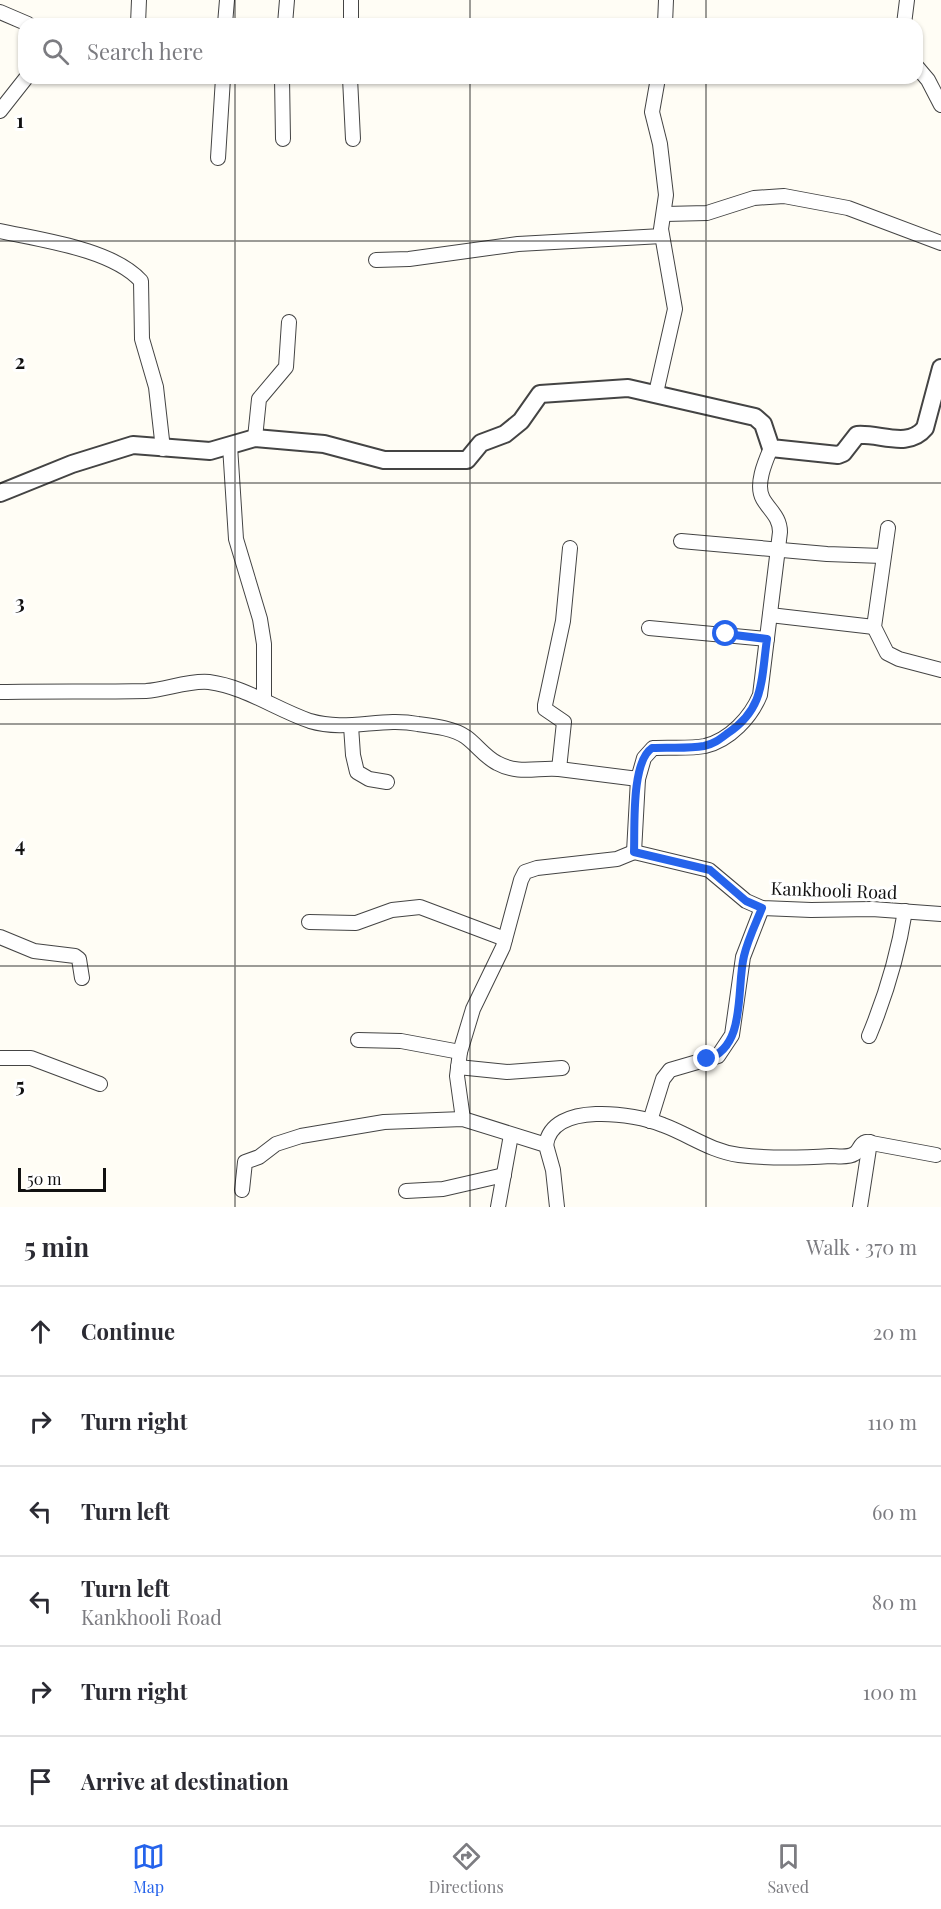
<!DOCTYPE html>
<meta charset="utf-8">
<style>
:root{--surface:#fff;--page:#f7f7f7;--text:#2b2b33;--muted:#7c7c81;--line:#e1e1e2;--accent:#2563eb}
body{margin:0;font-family:"Playfair Display",serif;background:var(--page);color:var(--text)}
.scale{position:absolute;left:18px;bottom:15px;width:88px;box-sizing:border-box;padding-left:6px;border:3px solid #111;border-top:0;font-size:16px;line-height:21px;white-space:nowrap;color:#111;-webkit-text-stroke:4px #fff;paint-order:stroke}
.stop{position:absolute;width:18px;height:18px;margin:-14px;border:4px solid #2563eb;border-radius:50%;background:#fff}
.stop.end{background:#2563eb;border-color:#fff;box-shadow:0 2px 6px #0008}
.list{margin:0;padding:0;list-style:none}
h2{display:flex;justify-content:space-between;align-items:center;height:78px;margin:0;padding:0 24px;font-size:26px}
h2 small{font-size:20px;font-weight:400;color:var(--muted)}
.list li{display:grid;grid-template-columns:39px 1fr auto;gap:18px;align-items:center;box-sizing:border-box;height:90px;padding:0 24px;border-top:2px solid var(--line)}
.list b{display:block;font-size:22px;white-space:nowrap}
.list p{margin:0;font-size:20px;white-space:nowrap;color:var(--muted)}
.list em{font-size:20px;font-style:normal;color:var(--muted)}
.icon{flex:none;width:33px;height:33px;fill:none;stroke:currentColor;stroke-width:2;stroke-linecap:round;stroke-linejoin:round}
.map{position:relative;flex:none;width:941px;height:1207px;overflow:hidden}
.search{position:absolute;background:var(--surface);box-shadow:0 2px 4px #0004;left:18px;right:18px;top:18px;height:66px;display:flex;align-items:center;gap:15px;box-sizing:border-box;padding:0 21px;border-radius:18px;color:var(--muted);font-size:22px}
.sheet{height:618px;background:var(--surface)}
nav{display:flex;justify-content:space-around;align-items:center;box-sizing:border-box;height:84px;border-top:2px solid var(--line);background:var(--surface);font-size:16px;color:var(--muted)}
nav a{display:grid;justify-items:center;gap:3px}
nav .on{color:var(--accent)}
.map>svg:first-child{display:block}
</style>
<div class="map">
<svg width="941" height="1207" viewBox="0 0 941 1207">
<rect width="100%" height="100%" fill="#fffdf5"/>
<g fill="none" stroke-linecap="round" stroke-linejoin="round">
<defs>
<g id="minor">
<polyline points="0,12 28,24"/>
<polyline points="138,24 139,0"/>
<polyline points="225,24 227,0"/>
<polyline points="285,24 287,0"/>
<polyline points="351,24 351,0"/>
<polyline points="665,24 666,0"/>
<polyline points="904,24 907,0"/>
<polyline points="917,67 928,80 941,105"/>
<polyline points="282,78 283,139"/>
<polyline points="350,78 353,139"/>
<polyline points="0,111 26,78"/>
<polyline points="218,158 223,78"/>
<polyline points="665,214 707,213 754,198 784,196 848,208 941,243"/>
<path d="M0,231C41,240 112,249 141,281L142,339L156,387L163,449"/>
<polyline points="376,260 409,259 518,244 662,236"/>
<polyline points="656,393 675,309 661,229 666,195 660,144 652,112 658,78"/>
<polyline points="255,438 259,399 286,367 289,322"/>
<polyline points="230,446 236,539 260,619 264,644 264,699"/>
<polyline points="888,528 874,627 887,653 899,659 941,670"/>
<polyline points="681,541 827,554 882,556"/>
<polyline points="770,615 874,627"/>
<polyline points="649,628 767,639"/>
<path d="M0,692C49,691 97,692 146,691C166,690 188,680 209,682C246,687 275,709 310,721C347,732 381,717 418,724C433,726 453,728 466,737C477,745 485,757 497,763C519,775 538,767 559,769L638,779L644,758L653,748C670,747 689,749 705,746C730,740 751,717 760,695L780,532C780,517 770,511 763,499C755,485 765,462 771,448"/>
<polyline points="351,726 353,755 357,772 369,779 387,782"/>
<polyline points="559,769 564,722 545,709 545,705 563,621 570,548"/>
<polyline points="634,852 709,870 746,901 762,908 811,910 872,909 941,914"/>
<polyline points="634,852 638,779"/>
<polyline points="309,922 356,923 392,910 420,907 505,939"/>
<polyline points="0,937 34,951 75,956 79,959 82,978"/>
<path d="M869,1036C886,995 898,955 905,911"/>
<polyline points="358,1040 401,1041 460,1052"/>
<polyline points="0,1058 31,1058 100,1084"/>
<polyline points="458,1067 507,1072 562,1068"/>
<polyline points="463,1119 457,1076 460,1052 473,1009 503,947 521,880 525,872 537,868 617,859 634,852"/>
<polyline points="650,1121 663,1079 670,1070 718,1056 732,1035 743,957 762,908"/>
<path d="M546,1145C552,1101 634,1113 663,1125C690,1135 710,1151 739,1155C771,1159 800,1158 831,1156C837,1156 848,1158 854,1154C860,1151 859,1144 866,1142L936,1155"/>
<polyline points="242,1190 245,1162 259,1157 276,1144 301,1136 384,1122 463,1119 546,1145 553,1170 557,1207"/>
<polyline points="406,1191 443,1189 504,1175"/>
<polyline points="498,1207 511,1135"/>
<polyline points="860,1207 870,1142"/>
</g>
<path id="tertiary" d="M0,493L72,464L133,445L210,451L255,438L324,444L384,460H467L481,443L505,434L521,421L540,394L628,388L755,417L763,424L771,448L838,455L843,453L857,435C880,433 908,449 925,428L941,368"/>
</defs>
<!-- minor casing -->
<use href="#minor" stroke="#444" stroke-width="16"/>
<!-- tertiary casing -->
<use href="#tertiary" stroke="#444" stroke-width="20"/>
<!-- minor -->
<use href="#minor" stroke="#fff" stroke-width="14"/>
<!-- tertiary -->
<use href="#tertiary" stroke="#fff" stroke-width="16"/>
</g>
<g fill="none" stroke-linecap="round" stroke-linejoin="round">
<!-- route -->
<path stroke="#2563eb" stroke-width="8" d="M707,1059C747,1047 736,988 744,956C748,939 756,923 762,908L746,901L710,870L634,852C635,828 631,762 652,748C669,747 687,749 704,746C714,744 720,739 728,733C765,708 761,680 767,639L726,634"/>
</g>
<!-- grid -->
<path fill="none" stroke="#111" stroke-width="1.5" stroke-opacity="0.55" d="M235,0V24M470,0V24M706,0V24M235,78V1207M470,78V1207M706,78V1207M0,241H941M0,483H941M0,724H941M0,966H941"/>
<g text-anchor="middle" stroke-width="6" stroke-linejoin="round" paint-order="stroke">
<!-- street labels -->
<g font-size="18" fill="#111" stroke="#fff">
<text transform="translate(834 891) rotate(2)" y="6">Kankhooli Road</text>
</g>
</g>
<g font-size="20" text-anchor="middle" font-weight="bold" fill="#111" stroke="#fff" stroke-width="6" stroke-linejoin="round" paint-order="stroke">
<text x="20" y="128">1</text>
<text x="20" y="369">2</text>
<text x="20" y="610">3</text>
<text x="20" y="852">4</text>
<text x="20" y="1093">5</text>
</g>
</svg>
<div class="scale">50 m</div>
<div class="stop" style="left:726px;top:634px"></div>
<div class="stop end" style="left:707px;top:1059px"></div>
<div class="search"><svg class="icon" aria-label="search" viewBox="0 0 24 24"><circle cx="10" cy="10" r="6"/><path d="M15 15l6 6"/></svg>Search here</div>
</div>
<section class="sheet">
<h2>5 min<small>Walk · 370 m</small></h2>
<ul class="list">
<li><svg class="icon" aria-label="ahead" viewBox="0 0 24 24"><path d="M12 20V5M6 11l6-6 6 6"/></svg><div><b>Continue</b></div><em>20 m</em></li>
<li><svg class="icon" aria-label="right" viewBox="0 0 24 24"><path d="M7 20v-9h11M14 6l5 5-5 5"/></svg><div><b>Turn right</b></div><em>110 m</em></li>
<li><svg class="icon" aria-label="left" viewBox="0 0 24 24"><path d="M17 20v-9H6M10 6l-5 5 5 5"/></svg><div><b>Turn left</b></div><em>60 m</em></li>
<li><svg class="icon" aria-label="left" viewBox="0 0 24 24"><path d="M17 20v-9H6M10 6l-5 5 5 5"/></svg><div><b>Turn left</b><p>Kankhooli Road</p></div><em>80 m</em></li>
<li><svg class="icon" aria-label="right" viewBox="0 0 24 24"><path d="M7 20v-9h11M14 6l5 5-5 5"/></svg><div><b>Turn right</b></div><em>100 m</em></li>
<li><svg class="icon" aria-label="arrive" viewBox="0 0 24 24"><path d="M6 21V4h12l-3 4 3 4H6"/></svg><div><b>Arrive at destination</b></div></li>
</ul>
</section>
<nav>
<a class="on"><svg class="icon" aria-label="map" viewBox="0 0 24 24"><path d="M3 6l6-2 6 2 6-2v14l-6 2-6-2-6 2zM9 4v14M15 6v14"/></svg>Map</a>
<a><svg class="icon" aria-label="directions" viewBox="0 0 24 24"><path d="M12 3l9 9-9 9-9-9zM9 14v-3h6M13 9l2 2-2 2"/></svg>Directions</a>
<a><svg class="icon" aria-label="saved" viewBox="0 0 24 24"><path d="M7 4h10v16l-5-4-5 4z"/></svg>Saved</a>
</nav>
